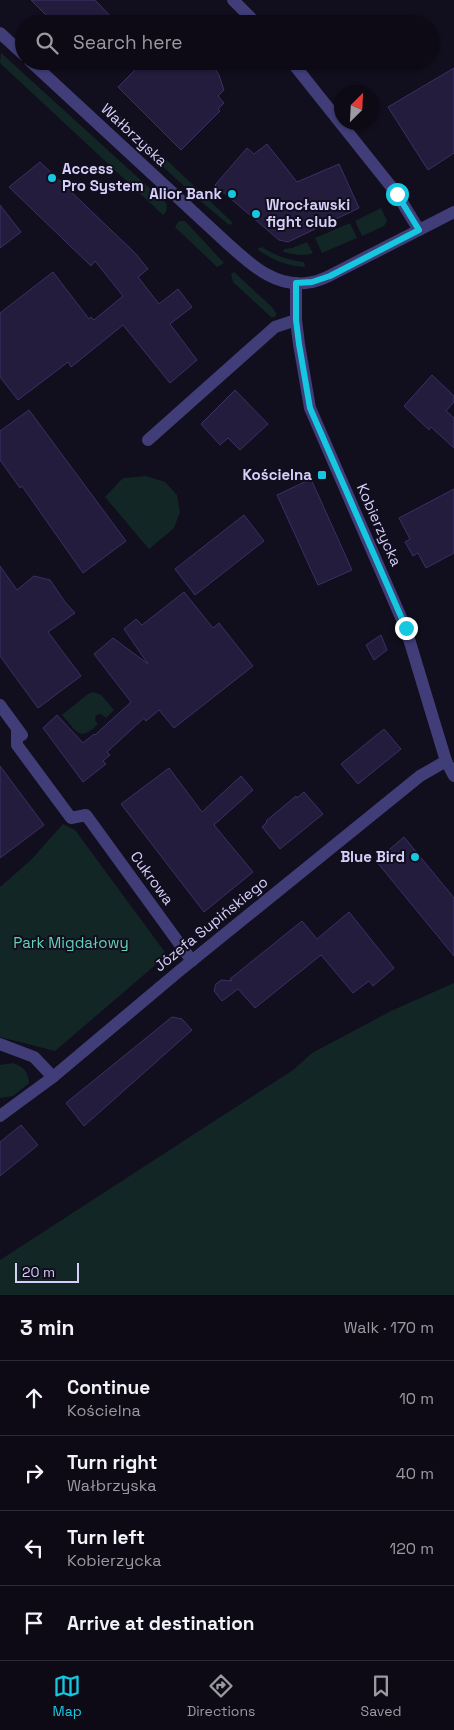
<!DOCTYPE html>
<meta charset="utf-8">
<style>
:root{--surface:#0d0a16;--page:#16131f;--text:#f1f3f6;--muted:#9a9aa1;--line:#2d2b35;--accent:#16c8df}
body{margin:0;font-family:"Space Grotesk",sans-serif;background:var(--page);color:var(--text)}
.compass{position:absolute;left:334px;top:85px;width:45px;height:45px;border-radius:50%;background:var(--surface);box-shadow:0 1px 4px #0004;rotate:24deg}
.scale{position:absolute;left:15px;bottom:12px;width:64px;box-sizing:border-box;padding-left:5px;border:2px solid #d5cffa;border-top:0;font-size:14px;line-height:18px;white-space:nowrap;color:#d5cffa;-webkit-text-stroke:4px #110e1d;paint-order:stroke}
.stop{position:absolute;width:15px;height:15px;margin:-11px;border:4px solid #16c8df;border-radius:50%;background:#fff}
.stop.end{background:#16c8df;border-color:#fff;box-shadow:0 1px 5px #0008}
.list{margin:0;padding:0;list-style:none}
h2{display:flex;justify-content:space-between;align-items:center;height:65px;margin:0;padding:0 20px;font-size:21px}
h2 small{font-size:16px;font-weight:400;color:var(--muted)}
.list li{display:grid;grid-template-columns:32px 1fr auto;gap:15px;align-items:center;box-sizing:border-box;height:75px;padding:0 20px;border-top:1px solid var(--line)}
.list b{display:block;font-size:19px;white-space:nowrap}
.list p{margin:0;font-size:16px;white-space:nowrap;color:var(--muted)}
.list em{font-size:16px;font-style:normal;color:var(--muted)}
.icon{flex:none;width:28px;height:28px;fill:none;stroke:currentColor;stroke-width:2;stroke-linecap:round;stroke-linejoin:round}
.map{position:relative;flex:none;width:454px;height:1295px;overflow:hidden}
.search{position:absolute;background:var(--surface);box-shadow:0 1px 4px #0004;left:15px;right:15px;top:15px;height:55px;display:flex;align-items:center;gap:12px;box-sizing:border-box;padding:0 18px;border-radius:28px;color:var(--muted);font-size:19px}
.sheet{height:365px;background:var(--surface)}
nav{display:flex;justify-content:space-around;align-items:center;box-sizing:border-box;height:70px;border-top:1px solid var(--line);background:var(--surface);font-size:14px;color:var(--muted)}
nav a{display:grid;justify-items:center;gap:2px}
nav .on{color:var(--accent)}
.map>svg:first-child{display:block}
</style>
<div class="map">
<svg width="454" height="1295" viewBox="0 0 454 1295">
<rect width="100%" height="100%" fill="#110e1d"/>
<!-- green -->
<g fill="#122626">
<polygon points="1,53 167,204 166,212 163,215 0,63"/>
<polygon points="106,106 110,106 233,223 229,225 197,198 134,140"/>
<polygon points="381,208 387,221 384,226 362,236 355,221"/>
<polygon points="179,221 185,221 224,263 217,267 175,227"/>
<polygon points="350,223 357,238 322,253 315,238"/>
<path d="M307,242L313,253C303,257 293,254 283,252L284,249L292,248Z"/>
<path d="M262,247C276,256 287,260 304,262L305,267C286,266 272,260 257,249Z"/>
<polygon points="234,272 272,307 276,313 276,316 272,318 233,282 231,274"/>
<polygon points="146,476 165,482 177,495 180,512 174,528 149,549 105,497 123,478"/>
<path d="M93,692L101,695L114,710L106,718L101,714L96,715L95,720L98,724C79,743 77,731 62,715L88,694Z"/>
<polygon points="63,824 75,830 167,955 55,1051 0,1037 0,887 31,860"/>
<polygon points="454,983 454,1295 0,1295 0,1260 293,1070 312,1053 391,1011"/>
<path d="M13,1063C24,1067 28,1071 29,1083L13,1096L0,1098V1065Z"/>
</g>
<!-- building -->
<g fill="#231c3c" stroke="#3c3066">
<polygon points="31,0 95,0 118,24 55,24"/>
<polygon points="144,61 210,61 219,75 224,90 218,96 224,103 218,109 220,111 181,150 118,87"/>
<polygon points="454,68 454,153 428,170 388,107"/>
<polygon points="267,144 297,182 339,164 359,208 288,242 279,240 215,185 247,148 254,154"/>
<polygon points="40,162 135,253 148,269 138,277 159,304 178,289 192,307 170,324 197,360 170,383 123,325 71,367 68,362 18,400 0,377 0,313 53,272 89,319 91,317 94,320 123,296 95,261 91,266 9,187"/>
<polygon points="0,205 21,232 0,248"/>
<polygon points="432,375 454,396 454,402 446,411 454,418 454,448 431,427 429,430 404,406"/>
<polygon points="235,390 268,424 240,450 228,438 220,445 201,424"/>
<polygon points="29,410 126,541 83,573 22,486 20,488 0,460 0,431"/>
<polygon points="311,479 352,570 318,585 277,495"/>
<polygon points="454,489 454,553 426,568 418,553 413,556 405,542 410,539 399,518"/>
<polygon points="244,515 264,541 195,595 175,569"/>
<polygon points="0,566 17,590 34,576 50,580 65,602 75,613 48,632 81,676 38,708 0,656"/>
<polygon points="184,592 213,628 219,623 253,666 174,728 159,710 146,721 144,718 107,752 110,755 103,761 106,764 83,782 43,728 57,715 83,743 94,734 95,735 131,702 94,654 113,638 148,664 124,629 136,619 142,625"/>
<polygon points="381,635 387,650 374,660 366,645"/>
<polygon points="384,729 401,749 358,784 341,764"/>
<polygon points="0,766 44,825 0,858"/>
<polygon points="169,768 202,812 241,776 253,790 214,825 253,872 204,912 121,804"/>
<polygon points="304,792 323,814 280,849 262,827 267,822 266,821 296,796 297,798"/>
<polygon points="404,837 454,898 454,956 376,861"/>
<polygon points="349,912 394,968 373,986 369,981 353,993 321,955 255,1008 238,989 222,1001 214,991 216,984 221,980 232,981 230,979 302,921 317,939"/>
<polygon points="172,1017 182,1019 192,1030 84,1126 66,1103"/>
<polygon points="21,1125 38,1145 0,1176 0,1142"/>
</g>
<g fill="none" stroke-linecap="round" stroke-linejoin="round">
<!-- minor -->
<g stroke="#413d78" stroke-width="12">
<polyline points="233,0 257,24"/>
<polyline points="0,33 24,55"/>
<path d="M30,61L228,244C251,265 278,290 312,282C318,281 325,278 331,275L454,212"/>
<polyline points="291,61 397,194 419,230"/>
<polyline points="296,283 296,320 299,344 310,408 406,629 446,761 454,776"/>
<polyline points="148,440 275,327 296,320"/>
<polyline points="0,705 22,735"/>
<polyline points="17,729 17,745 71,818 86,815 192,961"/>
<polyline points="0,1044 34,1057 53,1077"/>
<polyline points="0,1116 53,1077 178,972 420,776 446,761"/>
</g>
</g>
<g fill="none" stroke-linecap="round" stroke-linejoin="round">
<!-- route -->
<polyline stroke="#16c8df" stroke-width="6" points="397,194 419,230 330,276 312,282 296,283 296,320 299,344 310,408 406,628"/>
</g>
<!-- markers -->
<g fill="#16c8df" stroke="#110e1d" stroke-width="2">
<circle cx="52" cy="178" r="5"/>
<circle cx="232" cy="194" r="5"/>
<circle cx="256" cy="214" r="5"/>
<rect x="317" y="470" width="10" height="10" rx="2.5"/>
<circle cx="415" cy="857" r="5"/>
</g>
<g text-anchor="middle" stroke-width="4" stroke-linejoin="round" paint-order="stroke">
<!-- street labels -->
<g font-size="15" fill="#d5cffa" stroke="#110e1d">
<text transform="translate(134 135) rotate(43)" y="5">Wałbrzyska</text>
<text transform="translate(379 525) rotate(66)" y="5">Kobierzycka</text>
<text transform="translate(152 878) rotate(54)" y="5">Cukrowa</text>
<text transform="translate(211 924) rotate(-39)" y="5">Józefa Supińskiego</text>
</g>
<!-- poi labels -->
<g font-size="15" font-weight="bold" fill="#d5cffa" stroke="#110e1d" text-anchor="end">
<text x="62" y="174" text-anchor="start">Access<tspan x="62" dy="17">Pro System</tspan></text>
<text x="222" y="199">Alior Bank</text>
<text x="266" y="210" text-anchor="start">Wrocławski<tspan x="266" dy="17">fight club</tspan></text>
<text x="312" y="480">Kościelna</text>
<text x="405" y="862">Blue Bird</text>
</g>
<!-- park labels -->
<g font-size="15" fill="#63d2b8" stroke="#110e1d">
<text x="71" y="948">Park Migdałowy</text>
</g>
</g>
</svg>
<svg class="compass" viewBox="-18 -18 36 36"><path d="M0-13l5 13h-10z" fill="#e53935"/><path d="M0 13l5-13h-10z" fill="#9a9aa1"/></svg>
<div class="scale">20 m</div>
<div class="stop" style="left:397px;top:194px"></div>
<div class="stop end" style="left:406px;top:628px"></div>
<div class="search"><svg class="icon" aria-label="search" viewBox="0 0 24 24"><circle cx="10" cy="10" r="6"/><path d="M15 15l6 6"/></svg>Search here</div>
</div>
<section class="sheet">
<h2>3 min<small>Walk · 170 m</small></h2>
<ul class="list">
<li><svg class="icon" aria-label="ahead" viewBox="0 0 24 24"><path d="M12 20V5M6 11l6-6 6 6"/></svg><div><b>Continue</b><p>Kościelna</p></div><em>10 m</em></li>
<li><svg class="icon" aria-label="right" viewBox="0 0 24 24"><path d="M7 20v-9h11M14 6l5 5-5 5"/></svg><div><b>Turn right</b><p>Wałbrzyska</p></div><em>40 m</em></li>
<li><svg class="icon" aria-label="left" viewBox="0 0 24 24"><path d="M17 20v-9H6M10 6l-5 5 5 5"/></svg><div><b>Turn left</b><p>Kobierzycka</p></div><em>120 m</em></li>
<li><svg class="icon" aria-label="arrive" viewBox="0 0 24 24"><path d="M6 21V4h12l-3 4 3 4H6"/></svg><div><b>Arrive at destination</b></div></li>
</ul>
</section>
<nav>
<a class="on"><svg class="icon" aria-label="map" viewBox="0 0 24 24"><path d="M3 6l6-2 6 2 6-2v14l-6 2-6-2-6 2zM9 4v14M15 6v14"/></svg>Map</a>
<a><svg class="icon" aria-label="directions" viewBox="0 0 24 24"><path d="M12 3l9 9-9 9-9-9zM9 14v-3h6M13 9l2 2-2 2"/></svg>Directions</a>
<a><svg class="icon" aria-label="saved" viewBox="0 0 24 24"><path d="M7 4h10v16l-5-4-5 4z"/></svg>Saved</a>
</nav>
